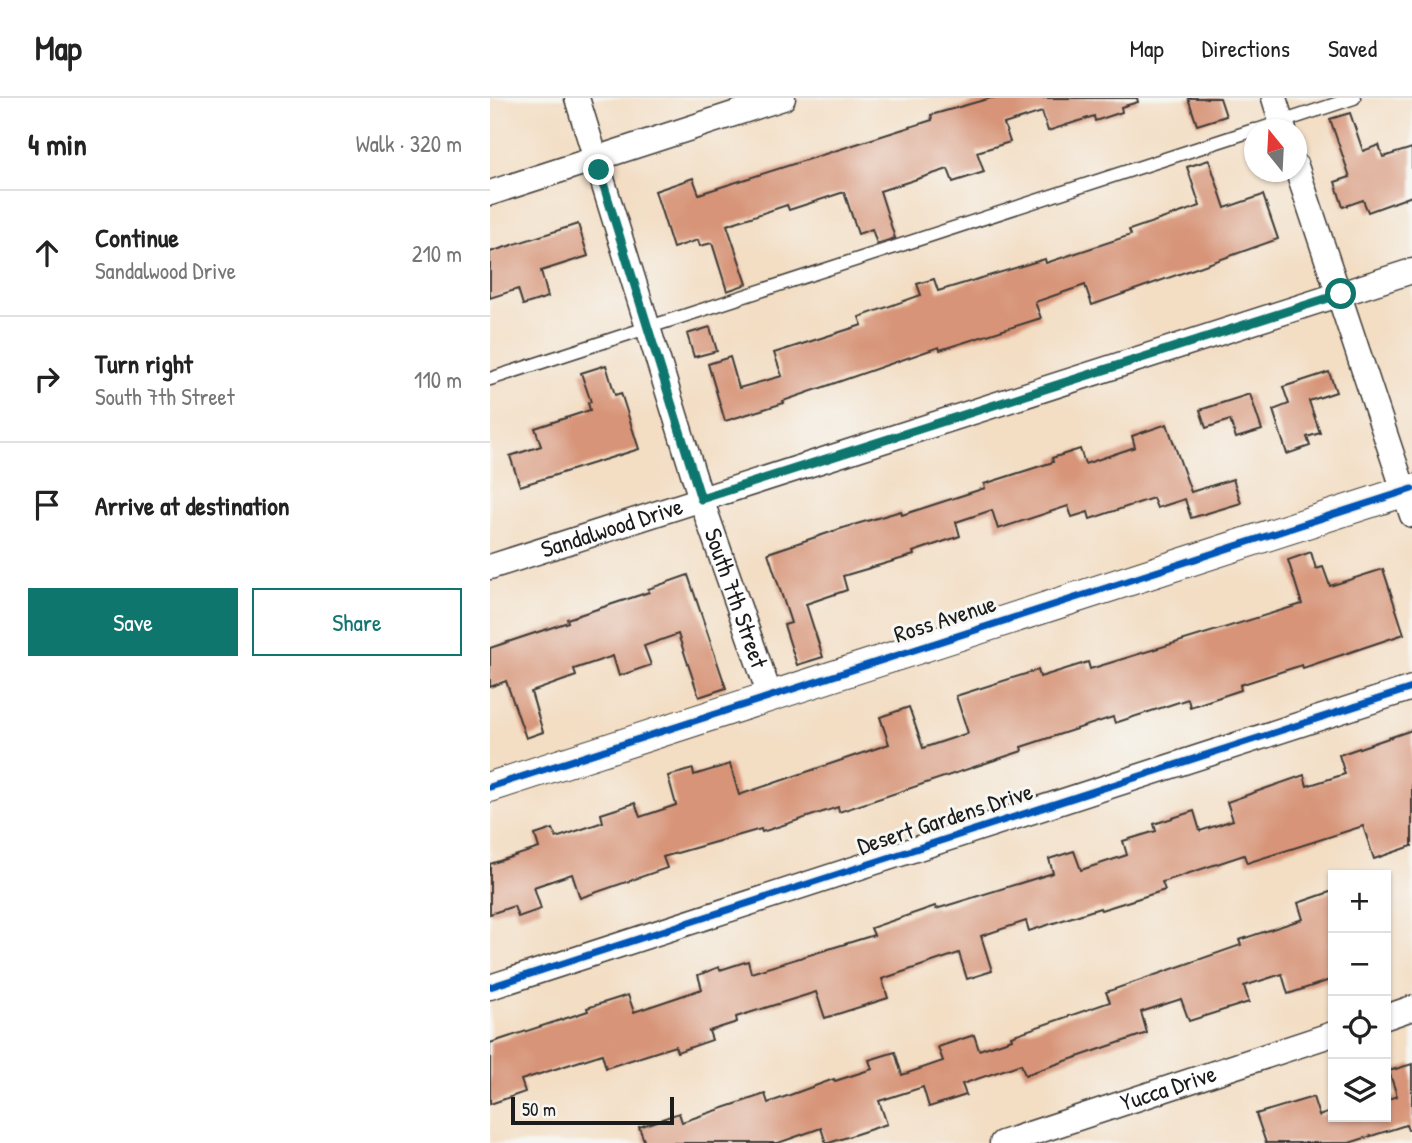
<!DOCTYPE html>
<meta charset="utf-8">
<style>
:root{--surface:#fff;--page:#f6f6f6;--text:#222;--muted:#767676;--line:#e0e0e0;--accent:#0f766e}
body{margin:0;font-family:"Patrick Hand",sans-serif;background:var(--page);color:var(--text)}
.controls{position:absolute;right:21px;bottom:21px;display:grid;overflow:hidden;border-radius:0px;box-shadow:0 2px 5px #0004}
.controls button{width:63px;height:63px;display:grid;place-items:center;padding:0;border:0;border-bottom:2px solid var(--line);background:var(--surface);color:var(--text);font:35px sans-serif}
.compass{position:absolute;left:754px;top:21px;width:63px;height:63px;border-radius:50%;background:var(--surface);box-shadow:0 2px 5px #0004;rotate:342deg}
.scale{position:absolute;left:21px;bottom:18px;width:163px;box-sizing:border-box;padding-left:7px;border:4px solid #1c1c1c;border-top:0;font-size:19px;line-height:24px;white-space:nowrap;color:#1c1c1c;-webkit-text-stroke:5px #f6f6f2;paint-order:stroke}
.stop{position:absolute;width:21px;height:21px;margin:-16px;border:5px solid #0f766e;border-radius:50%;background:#fff}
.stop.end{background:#0f766e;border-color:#fff;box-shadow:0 2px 7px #0008}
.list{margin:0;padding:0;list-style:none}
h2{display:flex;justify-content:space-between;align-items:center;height:91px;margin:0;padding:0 28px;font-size:30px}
h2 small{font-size:23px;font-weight:400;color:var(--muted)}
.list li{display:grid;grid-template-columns:46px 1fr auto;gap:21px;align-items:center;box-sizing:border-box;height:126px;padding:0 28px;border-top:2px solid var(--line)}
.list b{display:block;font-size:26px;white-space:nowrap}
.list p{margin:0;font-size:23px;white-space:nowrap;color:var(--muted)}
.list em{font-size:23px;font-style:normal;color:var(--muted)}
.actions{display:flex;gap:14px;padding:21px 28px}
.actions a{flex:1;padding:16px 0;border:2px solid var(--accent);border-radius:0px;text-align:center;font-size:24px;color:var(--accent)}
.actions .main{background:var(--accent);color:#fff}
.icon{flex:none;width:38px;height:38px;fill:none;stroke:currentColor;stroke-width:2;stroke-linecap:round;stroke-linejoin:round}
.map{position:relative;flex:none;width:922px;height:1045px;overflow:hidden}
header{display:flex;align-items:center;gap:42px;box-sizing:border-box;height:98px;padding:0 35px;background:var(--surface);border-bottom:2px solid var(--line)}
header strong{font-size:33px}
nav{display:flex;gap:38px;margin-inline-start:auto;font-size:24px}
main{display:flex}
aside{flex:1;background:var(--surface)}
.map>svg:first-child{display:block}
</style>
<header>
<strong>Map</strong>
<nav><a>Map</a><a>Directions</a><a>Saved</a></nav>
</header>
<main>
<aside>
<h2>4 min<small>Walk · 320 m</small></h2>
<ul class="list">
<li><svg class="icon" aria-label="ahead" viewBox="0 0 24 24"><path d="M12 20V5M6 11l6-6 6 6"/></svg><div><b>Continue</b><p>Sandalwood Drive</p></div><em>210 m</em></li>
<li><svg class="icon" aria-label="right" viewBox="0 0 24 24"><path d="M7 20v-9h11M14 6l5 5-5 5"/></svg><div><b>Turn right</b><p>South 7th Street</p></div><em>110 m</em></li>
<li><svg class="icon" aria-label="arrive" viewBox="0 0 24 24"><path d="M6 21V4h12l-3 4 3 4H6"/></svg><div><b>Arrive at destination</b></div></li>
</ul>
<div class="actions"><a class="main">Save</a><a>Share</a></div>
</aside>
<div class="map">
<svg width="922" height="1045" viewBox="0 0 922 1045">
<rect width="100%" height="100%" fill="#f6f6f2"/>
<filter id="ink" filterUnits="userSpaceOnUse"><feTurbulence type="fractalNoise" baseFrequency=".0143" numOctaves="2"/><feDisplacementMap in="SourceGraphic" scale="14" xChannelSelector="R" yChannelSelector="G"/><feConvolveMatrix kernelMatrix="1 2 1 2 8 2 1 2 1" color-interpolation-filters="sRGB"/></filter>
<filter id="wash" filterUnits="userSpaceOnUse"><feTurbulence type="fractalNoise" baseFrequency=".00686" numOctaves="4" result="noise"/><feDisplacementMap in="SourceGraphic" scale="28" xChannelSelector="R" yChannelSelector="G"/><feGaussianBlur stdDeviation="1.57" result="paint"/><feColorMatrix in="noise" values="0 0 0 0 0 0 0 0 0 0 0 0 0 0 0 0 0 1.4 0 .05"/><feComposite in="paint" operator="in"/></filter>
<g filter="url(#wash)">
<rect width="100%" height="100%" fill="#f3ddc3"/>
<g id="blocks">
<!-- building -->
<g fill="#d79478">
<polygon points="501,0 647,0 648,4 631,9 632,14 605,23 604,18 558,33 552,14 514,26 520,44 487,54 494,74 463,84 458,71 390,93 405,140 387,146 382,131 368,136 354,94 299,112 297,107 237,127 257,186 237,193 222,145 210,148 208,142 183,150 165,93 203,80 209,96 442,22 441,17"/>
<polygon points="698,0 730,0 736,18 707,27"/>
<polygon points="860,15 873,53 889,47 893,59 922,50 922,98 878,114 873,102 853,109 845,84 860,79 840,21"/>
<polygon points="719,62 735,110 773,97 788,141 602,207 595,187 545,204 551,220 450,252 449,249 293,303 294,305 235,323 218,266 240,259 249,290 292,278 284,255 372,227 369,219 431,197 427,186 444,181 448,193 555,161 556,165 641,137 639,132 710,108 697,69"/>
<polygon points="88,126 98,158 51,173 58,199 33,207 28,191 0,200 0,154"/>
<polygon points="220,229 227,253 204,259 197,236"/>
<polygon points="116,267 125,297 131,295 149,351 30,388 20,358 51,348 45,330 100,312 98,305 101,304 91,275"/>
<polygon points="839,274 846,294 819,303 830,335 817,339 820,348 797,356 783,312 799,306 793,289"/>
<polygon points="760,296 772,332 746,340 740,322 716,330 710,312"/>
<polygon points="677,326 701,394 743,381 751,405 701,420 695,401 667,410 663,400 600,421 598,414 582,419 578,408 508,431 502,412 466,424 470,438 423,454 424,457 353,478 357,492 316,506 333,559 307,567 294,527 301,525 278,455 353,430 411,413 412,417 495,390 494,386 563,364 562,360 590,351 595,366 645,349 642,338"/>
<polygon points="821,454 826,471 833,469 840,488 893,471 914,536 813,570 812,567 750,587 751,592 700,609 698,601 625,625 623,619 531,649 532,653 349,714 348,709 272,734 271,731 173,759 177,770 90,800 82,776 44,789 51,811 28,819 24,808 0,816 0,766 49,750 45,737 63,731 66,740 113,724 111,716 145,705 150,719 186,707 178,678 203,671 204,677 240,666 249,697 399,646 390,619 419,609 433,650 478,635 466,598 548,572 550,579 598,564 600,571 812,506 798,462"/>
<polygon points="198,477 236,590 209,599 188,536 154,548 161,567 129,578 123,558 84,571 86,578 41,594 53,634 36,640 16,583 0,589 0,550 78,524 77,521 159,494 158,491"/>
<polygon points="922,632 922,748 884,761 873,728 757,765 754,757 672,784 675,792 611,812 610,810 539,833 536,823 491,838 502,873 477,881 469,855 392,881 398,900 335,920 326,894 246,919 247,924 219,933 222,942 187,954 185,948 116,970 112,956 31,982 35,994 0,1006 0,945 98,913 97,910 138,897 144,914 212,891 208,877 229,869 230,872 258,863 261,875 384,837 381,830 445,808 446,811 563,775 559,761 584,753 591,772 637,757 633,743 666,733 664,726 704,713 710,733 743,722 737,704 814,677 817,688 855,676 849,657"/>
<polygon points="843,793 843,881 798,896 792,876 754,888 759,904 699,923 691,901 651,914 657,935 535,977 531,966 472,986 476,997 439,1009 433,989 389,1003 397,1026 339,1045 336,1045 331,1030 288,1045 155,1045 149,1029 189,1015 192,1024 275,996 278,1005 344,981 345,983 382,971 379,962 405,954 412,977 453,963 448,949 484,937 489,952 522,941 521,938 620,904 616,894 751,847 749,842 813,821 808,805"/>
<polygon points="922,966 922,1032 918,1032 916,1027 859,1045 776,1045 766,1016 823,999 829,1018 843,1013 843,1019 896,1019 896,1002 907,998 899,973"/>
</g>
</g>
</g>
<g filter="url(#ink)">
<use href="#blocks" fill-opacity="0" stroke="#3c3935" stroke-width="2"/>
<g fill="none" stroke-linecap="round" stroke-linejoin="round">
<defs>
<g id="service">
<polyline points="767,32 864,0"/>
<polyline points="0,281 764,32"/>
</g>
<g id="minor">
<path id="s1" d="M87,0L211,401L280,598"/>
<polyline points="784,0 794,32"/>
<polyline points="806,68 922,417"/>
<polyline points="0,95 293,0"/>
<path id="s2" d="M0,469L922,173"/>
<polyline points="0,889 922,590"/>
<polyline points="896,919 922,910"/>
<path id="s3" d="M512,1045L843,936"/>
</g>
<polyline id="tertiary" points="0,689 922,391"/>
</defs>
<!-- service casing -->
<use href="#service" stroke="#3c3935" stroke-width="15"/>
<!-- minor casing -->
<use href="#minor" stroke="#3c3935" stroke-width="27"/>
<!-- tertiary casing -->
<use href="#tertiary" stroke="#3c3935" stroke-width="32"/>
<!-- service -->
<use href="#service" stroke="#fff" stroke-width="12"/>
<!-- minor -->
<use href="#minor" stroke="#fff" stroke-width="24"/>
<!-- tertiary -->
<use href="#tertiary" stroke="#fff" stroke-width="30"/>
<defs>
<g id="cycleway">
<polyline points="0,689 922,391"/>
<polyline points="0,889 922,590"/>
</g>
</defs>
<!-- cycleway casing -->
<use href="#cycleway" stroke="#f6f6f2" stroke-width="11"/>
<!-- cycleway -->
<use href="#cycleway" stroke="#0057b8" stroke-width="7"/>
</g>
</g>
<g fill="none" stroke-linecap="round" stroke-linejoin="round" filter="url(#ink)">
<!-- route -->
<polyline stroke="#0f766e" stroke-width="9" points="109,72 211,401 851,196"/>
</g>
<g text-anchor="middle" stroke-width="6" stroke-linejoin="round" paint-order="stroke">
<!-- street labels -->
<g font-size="24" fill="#1c1c1c" stroke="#f6f6f2">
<text dy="8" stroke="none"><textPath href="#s2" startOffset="128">Sandalwood Drive</textPath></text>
<text dy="8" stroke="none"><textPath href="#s1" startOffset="525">South 7th Street</textPath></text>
<text transform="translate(455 521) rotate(-18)" y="8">Ross Avenue</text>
<text transform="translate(455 721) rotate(-18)" y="8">Desert Gardens Drive</text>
<text dy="8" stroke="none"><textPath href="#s3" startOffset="175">Yucca Drive</textPath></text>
</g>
</g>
</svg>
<div class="controls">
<button>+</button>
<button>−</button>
<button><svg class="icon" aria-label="locate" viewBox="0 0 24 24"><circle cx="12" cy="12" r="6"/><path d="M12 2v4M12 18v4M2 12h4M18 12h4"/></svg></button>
<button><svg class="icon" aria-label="layers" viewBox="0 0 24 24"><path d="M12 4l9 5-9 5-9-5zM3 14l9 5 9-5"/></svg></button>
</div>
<svg class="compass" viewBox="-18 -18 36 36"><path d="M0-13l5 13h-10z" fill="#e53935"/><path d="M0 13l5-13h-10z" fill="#767676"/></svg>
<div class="scale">50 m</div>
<div class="stop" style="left:851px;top:196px"></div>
<div class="stop end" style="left:109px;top:72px"></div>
</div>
</main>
